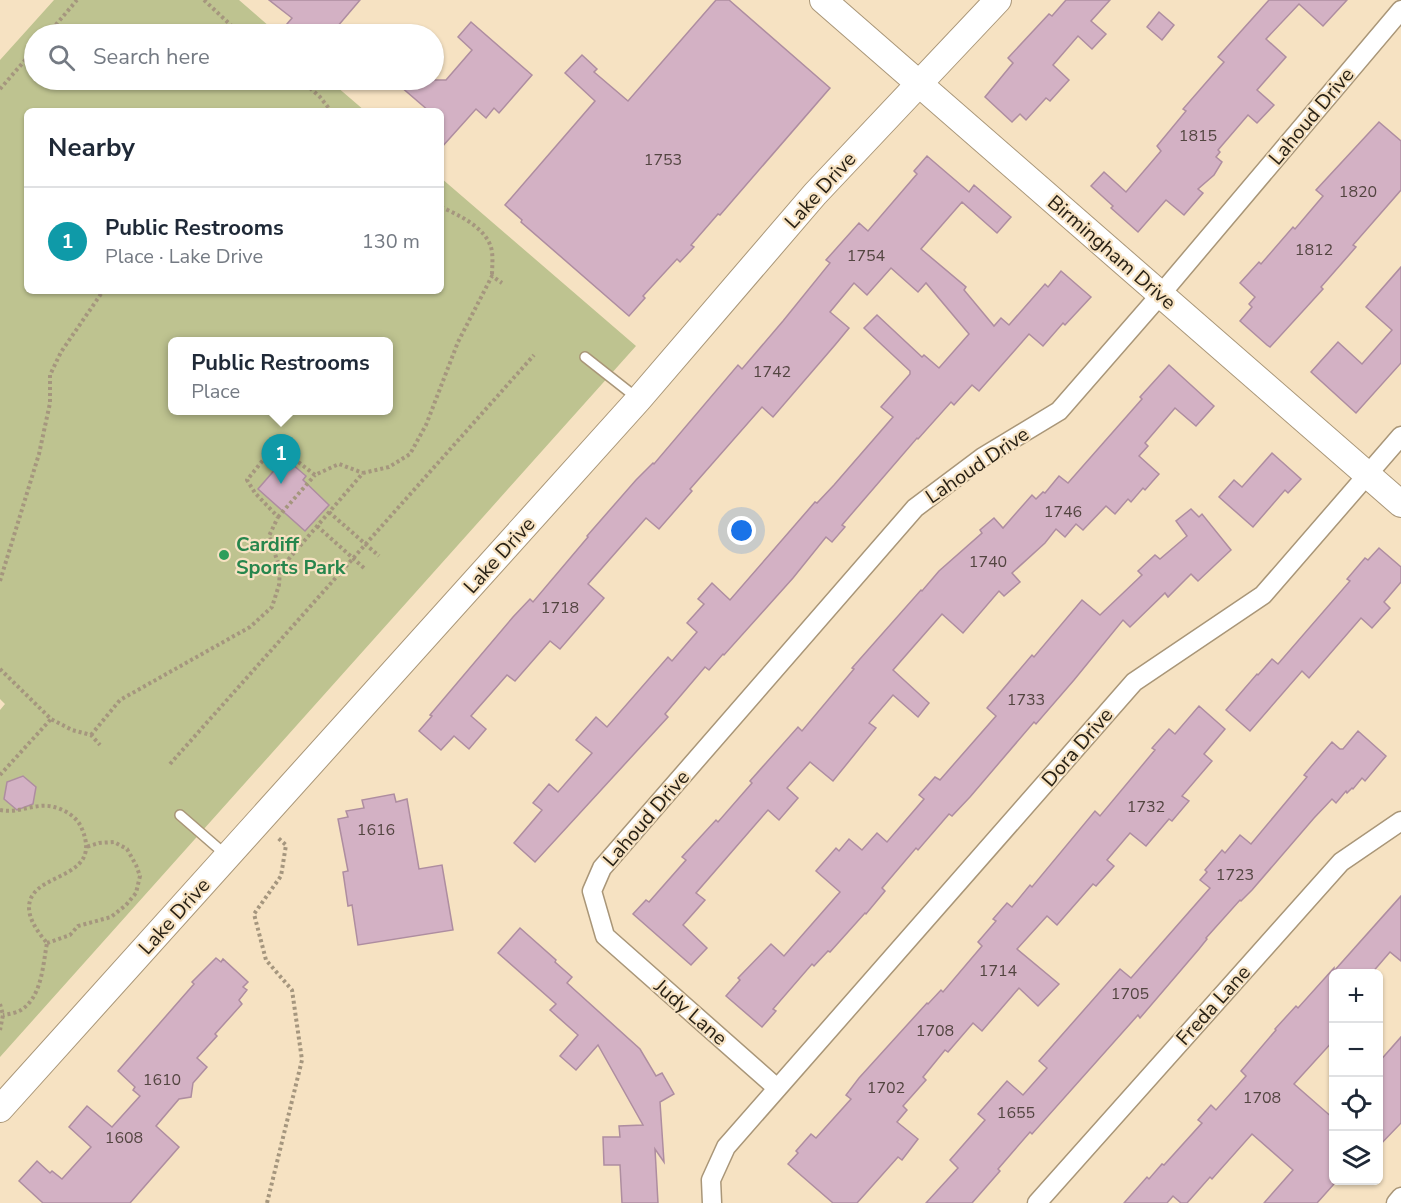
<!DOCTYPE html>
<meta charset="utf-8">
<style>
:root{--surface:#fff;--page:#f6f6f7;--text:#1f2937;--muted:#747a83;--line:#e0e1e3;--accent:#9d7522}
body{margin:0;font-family:"Nunito Sans",sans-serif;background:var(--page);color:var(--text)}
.controls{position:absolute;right:18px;bottom:18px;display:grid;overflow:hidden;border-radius:9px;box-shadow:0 2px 4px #0004}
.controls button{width:54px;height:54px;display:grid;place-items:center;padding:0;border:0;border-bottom:2px solid var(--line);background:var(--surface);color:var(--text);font:30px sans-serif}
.you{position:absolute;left:742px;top:531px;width:21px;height:21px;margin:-15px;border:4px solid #fff;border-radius:50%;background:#1a73e8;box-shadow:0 0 0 9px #1a73e833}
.badge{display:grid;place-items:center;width:39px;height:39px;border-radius:50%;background:var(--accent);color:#fff;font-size:20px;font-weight:700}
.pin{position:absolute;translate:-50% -50px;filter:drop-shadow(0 2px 3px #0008)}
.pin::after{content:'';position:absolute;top:32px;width:21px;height:18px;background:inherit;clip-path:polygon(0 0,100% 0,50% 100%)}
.popup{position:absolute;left:168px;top:337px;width:225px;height:78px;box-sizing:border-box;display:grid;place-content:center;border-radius:9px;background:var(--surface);filter:drop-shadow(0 2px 4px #0005);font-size:20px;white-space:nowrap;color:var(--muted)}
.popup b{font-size:22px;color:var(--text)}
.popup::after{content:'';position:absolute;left:50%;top:100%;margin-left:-12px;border:12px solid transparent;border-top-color:var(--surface)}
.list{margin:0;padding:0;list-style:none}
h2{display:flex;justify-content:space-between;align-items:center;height:78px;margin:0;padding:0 24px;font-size:26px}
h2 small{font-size:20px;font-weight:400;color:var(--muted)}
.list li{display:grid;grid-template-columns:39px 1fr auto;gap:18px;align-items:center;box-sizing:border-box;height:108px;padding:0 24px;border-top:2px solid var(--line)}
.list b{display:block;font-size:22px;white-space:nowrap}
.list p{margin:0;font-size:20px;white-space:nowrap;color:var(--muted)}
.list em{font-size:20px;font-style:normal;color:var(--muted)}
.icon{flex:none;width:33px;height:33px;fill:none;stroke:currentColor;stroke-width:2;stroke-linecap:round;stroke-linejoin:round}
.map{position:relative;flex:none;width:1401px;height:1203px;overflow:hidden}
.search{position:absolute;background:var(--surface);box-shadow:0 2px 4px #0004;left:24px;top:24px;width:420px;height:66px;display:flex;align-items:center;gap:15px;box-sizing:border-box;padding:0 21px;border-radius:33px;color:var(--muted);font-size:22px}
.panel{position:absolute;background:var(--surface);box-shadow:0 2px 4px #0004;left:24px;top:108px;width:420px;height:186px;border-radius:9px}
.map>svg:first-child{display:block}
</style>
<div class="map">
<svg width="1401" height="1203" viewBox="0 0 1401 1203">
<rect width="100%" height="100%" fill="#f6e2c2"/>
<!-- park -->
<path fill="#bec390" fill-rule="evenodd" d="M54,0H239L278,34H34V80H329L365,111H27V291H441V178L636,346L0,1057V710L5,704L0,699V60ZM173,342H389V410H173Z"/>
<!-- building -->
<g fill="#d3b1c4" stroke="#ae8da0" stroke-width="1.5">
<polygon points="269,0 360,0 331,34 300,34 287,24 292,18"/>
<polygon points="716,0 729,0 830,88 720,215 718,214 691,245 694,247 680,262 677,259 643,296 645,298 629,316 521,222 522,220 505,205 595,101 565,73 582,55 597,69 594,72 628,101"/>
<polygon points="1066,0 1110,0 1091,21 1106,34 1092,49 1078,36 1053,65 1069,80 1050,101 1046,98 1026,120 1020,114 1012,122 985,97 1013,63 1008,58 1049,14 1052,16"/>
<polygon points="1269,0 1347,0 1323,26 1299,4 1266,39 1286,57 1257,90 1274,105 1257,123 1248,115 1218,150 1220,152 1216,157 1222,162 1214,175 1198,189 1203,193 1184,215 1166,200 1138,232 1111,208 1113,206 1091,186 1104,172 1126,192 1161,151 1157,146 1186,111 1183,109 1224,62 1218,57"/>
<polygon points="1159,12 1174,25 1162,40 1147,27"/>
<polygon points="471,22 532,75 499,113 494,108 486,118 476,109 441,148 441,111 429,111 393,80 446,80 472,50 458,37"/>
<polygon points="1379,122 1401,141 1401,190 1353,245 1356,247 1321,287 1323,289 1270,347 1267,345 1240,321 1252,307 1249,304 1255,297 1240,283 1259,262 1261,264 1293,227 1295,229 1323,196 1316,190"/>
<polygon points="927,156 969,192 974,185 1011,217 997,233 962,202 921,249 966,287 964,290 994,326 1001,318 1009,325 1045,284 1048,287 1061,271 1091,297 1065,325 1063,323 1043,346 1029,334 979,391 972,385 954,405 951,402 918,439 917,438 842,525 845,527 832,542 826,537 793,578 724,655 723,654 709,670 705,667 665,714 668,717 535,862 514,843 542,810 533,803 549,784 558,792 592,753 576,740 596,717 607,727 668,657 672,661 697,632 687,623 704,604 698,599 712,583 730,600 815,502 817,503 834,485 893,417 881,407 910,374 910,371 864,328 877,315 922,357 924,355 939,368 969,334 926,283 918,292 891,268 867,295 854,283 830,312 849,328 835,345 773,417 762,407 690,489 692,491 659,529 646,518 588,584 604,598 560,649 550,641 515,681 507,675 471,716 486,729 469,749 454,736 441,750 419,731 432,716 430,715 513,617 530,599 533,602 588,537 587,536 636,480 653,463 654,464 738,365 742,369 783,321 830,263 826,260 859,223 868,231 917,174 914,171"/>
<polygon points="1401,267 1401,363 1356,413 1311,372 1338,342 1362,364 1392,330 1366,307"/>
<polygon points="1169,365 1214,406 1196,426 1175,408 1145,443 1148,446 1139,456 1159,474 1145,490 1143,488 1131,502 1128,499 1115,514 1106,506 1083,530 1076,524 1065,537 1056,529 1045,543 1012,573 1020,582 1004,596 999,591 963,633 942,614 893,670 929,703 918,717 893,695 869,723 876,728 833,781 810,762 787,788 798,798 779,820 768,810 696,893 705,900 683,925 707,948 691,965 633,914 646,900 649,902 686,860 682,857 716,820 718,822 752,783 750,781 798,727 802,731 854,669 852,668 921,590 922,591 939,571 982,533 980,530 994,518 1003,528 1032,495 1036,499 1043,492 1045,493 1059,476 1068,483 1142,399 1140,397"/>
<polygon points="1272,453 1301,479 1288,493 1285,490 1253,527 1219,497 1234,480 1242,487"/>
<polygon points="285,458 306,476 303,480 329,505 305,531 258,489"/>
<polygon points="1191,509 1199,517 1202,514 1231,550 1198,581 1191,574 1168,597 1165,593 1130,627 1123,620 1074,680 1036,724 1034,722 970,797 952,816 949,814 918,850 916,848 882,888 885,891 866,914 865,913 830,952 828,951 814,966 812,964 773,1009 776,1011 762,1027 726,996 740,980 738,978 771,944 784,956 840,892 816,871 836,848 839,851 849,839 862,850 877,833 887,842 924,799 919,795 935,777 940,780 996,716 987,708 1032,655 1034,657 1082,600 1100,615 1142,575 1138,571 1155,555 1160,559 1187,536 1176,521"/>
<polygon points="1379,548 1401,567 1401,582 1384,602 1390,608 1372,628 1361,618 1309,678 1302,671 1250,731 1226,710 1257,674 1258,675 1272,659 1278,664 1350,581 1347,579 1365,558 1368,560"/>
<polygon points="1199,706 1225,729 1204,754 1212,761 1182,796 1189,801 1172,821 1169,819 1146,846 1130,833 1107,860 1114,866 1096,886 1093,884 1057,925 1047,916 1017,949 1059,984 1038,1006 1019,988 982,1031 973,1023 948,1052 945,1050 923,1077 926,1080 903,1106 907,1110 897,1122 918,1139 902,1160 898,1157 857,1203 833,1203 788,1164 798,1153 796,1151 811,1134 816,1138 851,1099 846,1095 859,1078 927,1003 928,1004 941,990 943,992 982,946 978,942 996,921 993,919 1007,903 1012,907 1030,885 1032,887 1095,811 1100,816 1155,750 1152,748 1169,729 1175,734"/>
<polygon points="1358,731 1386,756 1365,781 1362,778 1353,789 1352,788 1347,793 1346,791 1336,803 1332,799 1314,818 1252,890 1241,901 1240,900 1206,938 1207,939 1199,949 1140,1018 1138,1015 1032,1134 1030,1132 998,1169 1000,1171 972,1203 926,1203 958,1168 950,1160 985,1120 978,1114 1007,1081 1023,1095 1047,1068 1039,1061 1120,969 1131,978 1210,888 1200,880 1207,872 1205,870 1222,850 1225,853 1240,835 1251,844 1307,777 1304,775 1332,742 1340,749 1343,749"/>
<polygon points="23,776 36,787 33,804 17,810 4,799 7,782"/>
<polygon points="394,794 396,802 407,799 419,869 442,865 453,930 358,945 352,905 348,906 343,872 348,871 338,819 348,817 346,811 364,808 362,800"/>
<polygon points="1401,896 1401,961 1390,952 1371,974 1334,974 1334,1040 1294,1084 1334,1119 1334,1184 1317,1203 1264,1203 1293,1170 1252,1134 1212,1179 1210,1177 1187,1203 1181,1203 1173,1196 1167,1203 1124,1203 1147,1177 1149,1179 1162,1164 1164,1165 1202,1123 1198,1120 1211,1105 1216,1110 1246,1076 1241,1071 1276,1030 1275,1029 1296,1006 1298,1008 1334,968 1334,971"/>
<polygon points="520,928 556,960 555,962 572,977 567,983 640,1049 656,1076 662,1073 674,1094 660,1102 664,1162 655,1149 658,1203 622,1203 620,1165 604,1165 603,1137 620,1137 619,1126 643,1125 598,1045 576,1070 560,1056 578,1035 550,1010 556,1004 498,953"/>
<polygon points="216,958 221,962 223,959 248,982 243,987 247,990 239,1000 242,1004 215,1034 217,1036 197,1058 207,1067 193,1083 191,1097 179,1099 156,1126 179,1147 130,1203 43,1203 19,1181 37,1161 50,1173 52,1171 62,1179 91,1147 69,1127 87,1106 112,1127 140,1096 133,1090 135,1087 118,1071 194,984 192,982"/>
<polygon points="1401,1037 1401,1123 1378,1147 1378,1063"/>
</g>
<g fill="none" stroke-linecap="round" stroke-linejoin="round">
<defs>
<g id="lane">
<polyline points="585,357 637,398"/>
<polyline points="180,815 226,855"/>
</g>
<g id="street">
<polyline points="777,1088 605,936 592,891 602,868 915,508 983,457 1059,411 1161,294 1401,10"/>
<polyline points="712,1203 711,1180 726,1147 1134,682 1263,595 1401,436"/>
<polyline points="1037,1203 1341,862 1401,821"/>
<polyline points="1396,1203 1401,1197"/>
</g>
<g id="secondary">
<polyline points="823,0 1401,504"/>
<polyline points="0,1109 639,399 815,194 998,0"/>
</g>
</defs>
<!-- lane casing -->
<use href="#lane" stroke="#a99678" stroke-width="12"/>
<!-- street casing -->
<use href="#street" stroke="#a99678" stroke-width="21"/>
<!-- secondary casing -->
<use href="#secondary" stroke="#a99678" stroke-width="28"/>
<!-- path -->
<g stroke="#a5967e" stroke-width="4" stroke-dasharray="3 3" stroke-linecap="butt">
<polyline points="204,0 235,29 250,34"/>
<polyline points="48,34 77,0"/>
<polyline points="301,80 320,97 331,111"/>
<polyline points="0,89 34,50"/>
<path d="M441,207C459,215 489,229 492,252C493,260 492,268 492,276"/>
<polyline points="329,512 379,556"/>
<polyline points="278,517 315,475"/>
<polyline points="317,526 365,569"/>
<polyline points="280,569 269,536 278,517 255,493 247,480 272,449 288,454 315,475 339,464 363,473"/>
<polyline points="0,581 39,454 50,403 50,375 61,352 103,291"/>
<polyline points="0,669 51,719 72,730 91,735 100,745"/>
<polyline points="91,735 120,700 250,627 272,607 279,585 280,569 363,473 389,467 410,454 426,425 458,342 492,276 502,283"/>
<polyline points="170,764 534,355"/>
<polyline points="0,775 51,719"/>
<path d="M0,810C19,814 36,802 54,807C66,810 78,818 82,829C102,877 43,872 31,898C24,914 37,931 47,943C43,964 42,997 21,1010C16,1013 9,1014 3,1015"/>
<polyline points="47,943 70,935 78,926 111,917 126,905 136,893 140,876 136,865 127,849 114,842 99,843 86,847"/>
<polyline points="0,1004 3,1015 0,1030"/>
<polyline points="267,1203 302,1060 292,990 266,960 254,914 281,876 286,845 277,837"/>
</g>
<!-- lane -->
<use href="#lane" stroke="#fff" stroke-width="9"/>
<!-- street -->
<use href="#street" stroke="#fff" stroke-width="18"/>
<!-- secondary -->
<use href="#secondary" stroke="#fff" stroke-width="26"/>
</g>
<!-- markers -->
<circle fill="#2e9e5b" stroke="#f6e2c2" stroke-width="2" cx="224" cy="555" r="6"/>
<g text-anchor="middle" stroke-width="4.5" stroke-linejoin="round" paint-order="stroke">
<!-- number labels -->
<g font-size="16" fill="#534541">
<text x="1198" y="141">1815</text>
<text x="663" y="165">1753</text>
<text x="1358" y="197">1820</text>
<text x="1314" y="255">1812</text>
<text x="866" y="261">1754</text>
<text x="772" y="377">1742</text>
<text x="1063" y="517">1746</text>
<text x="988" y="567">1740</text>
<text x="560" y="613">1718</text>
<text x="1026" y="705">1733</text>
<text x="1146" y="812">1732</text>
<text x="376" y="835">1616</text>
<text x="1235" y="880">1723</text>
<text x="998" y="976">1714</text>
<text x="1130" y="999">1705</text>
<text x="935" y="1036">1708</text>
<text x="162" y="1085">1610</text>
<text x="886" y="1093">1702</text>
<text x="1262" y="1103">1708</text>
<text x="1016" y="1118">1655</text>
<text x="124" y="1143">1608</text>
</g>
<!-- street labels -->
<g font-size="20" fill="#282115" stroke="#f6e2c2">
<text transform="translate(1311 116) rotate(-50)" y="7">Lahoud Drive</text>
<text transform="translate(820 190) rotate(-48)" y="7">Lake Drive</text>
<text transform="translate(1112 252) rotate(41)" y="7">Birmingham Drive</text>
<text transform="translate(977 465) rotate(-34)" y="7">Lahoud Drive</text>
<text transform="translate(499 555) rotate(-48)" y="7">Lake Drive</text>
<text transform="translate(1077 747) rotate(-49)" y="7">Dora Drive</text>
<text transform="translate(646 818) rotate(-49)" y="7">Lahoud Drive</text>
<text transform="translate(174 916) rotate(-48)" y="7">Lake Drive</text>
<text transform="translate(1213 1005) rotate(-48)" y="7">Freda Lane</text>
<text transform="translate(691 1012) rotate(41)" y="7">Judy Lane</text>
</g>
<!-- leisure labels -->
<g font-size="20" font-weight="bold" fill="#27864d" stroke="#f6e2c2" text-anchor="start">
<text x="236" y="551">Cardiff<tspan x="236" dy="23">Sports Park</tspan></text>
</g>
</g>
</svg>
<div class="controls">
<button>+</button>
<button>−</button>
<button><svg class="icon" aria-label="locate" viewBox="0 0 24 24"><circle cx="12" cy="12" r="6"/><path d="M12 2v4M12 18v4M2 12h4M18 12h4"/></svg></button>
<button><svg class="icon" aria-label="layers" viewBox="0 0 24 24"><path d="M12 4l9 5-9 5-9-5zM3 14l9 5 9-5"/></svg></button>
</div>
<div class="you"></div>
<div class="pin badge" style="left:281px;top:484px;background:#0f9aa8">1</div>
<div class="popup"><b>Public Restrooms</b>Place</div>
<div class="search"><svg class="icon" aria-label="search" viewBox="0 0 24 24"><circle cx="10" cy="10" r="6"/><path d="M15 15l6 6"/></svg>Search here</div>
<section class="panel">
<h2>Nearby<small></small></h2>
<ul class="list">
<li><span class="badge" style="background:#0f9aa8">1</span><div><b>Public Restrooms</b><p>Place · Lake Drive</p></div><em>130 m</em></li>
</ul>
</section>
</div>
